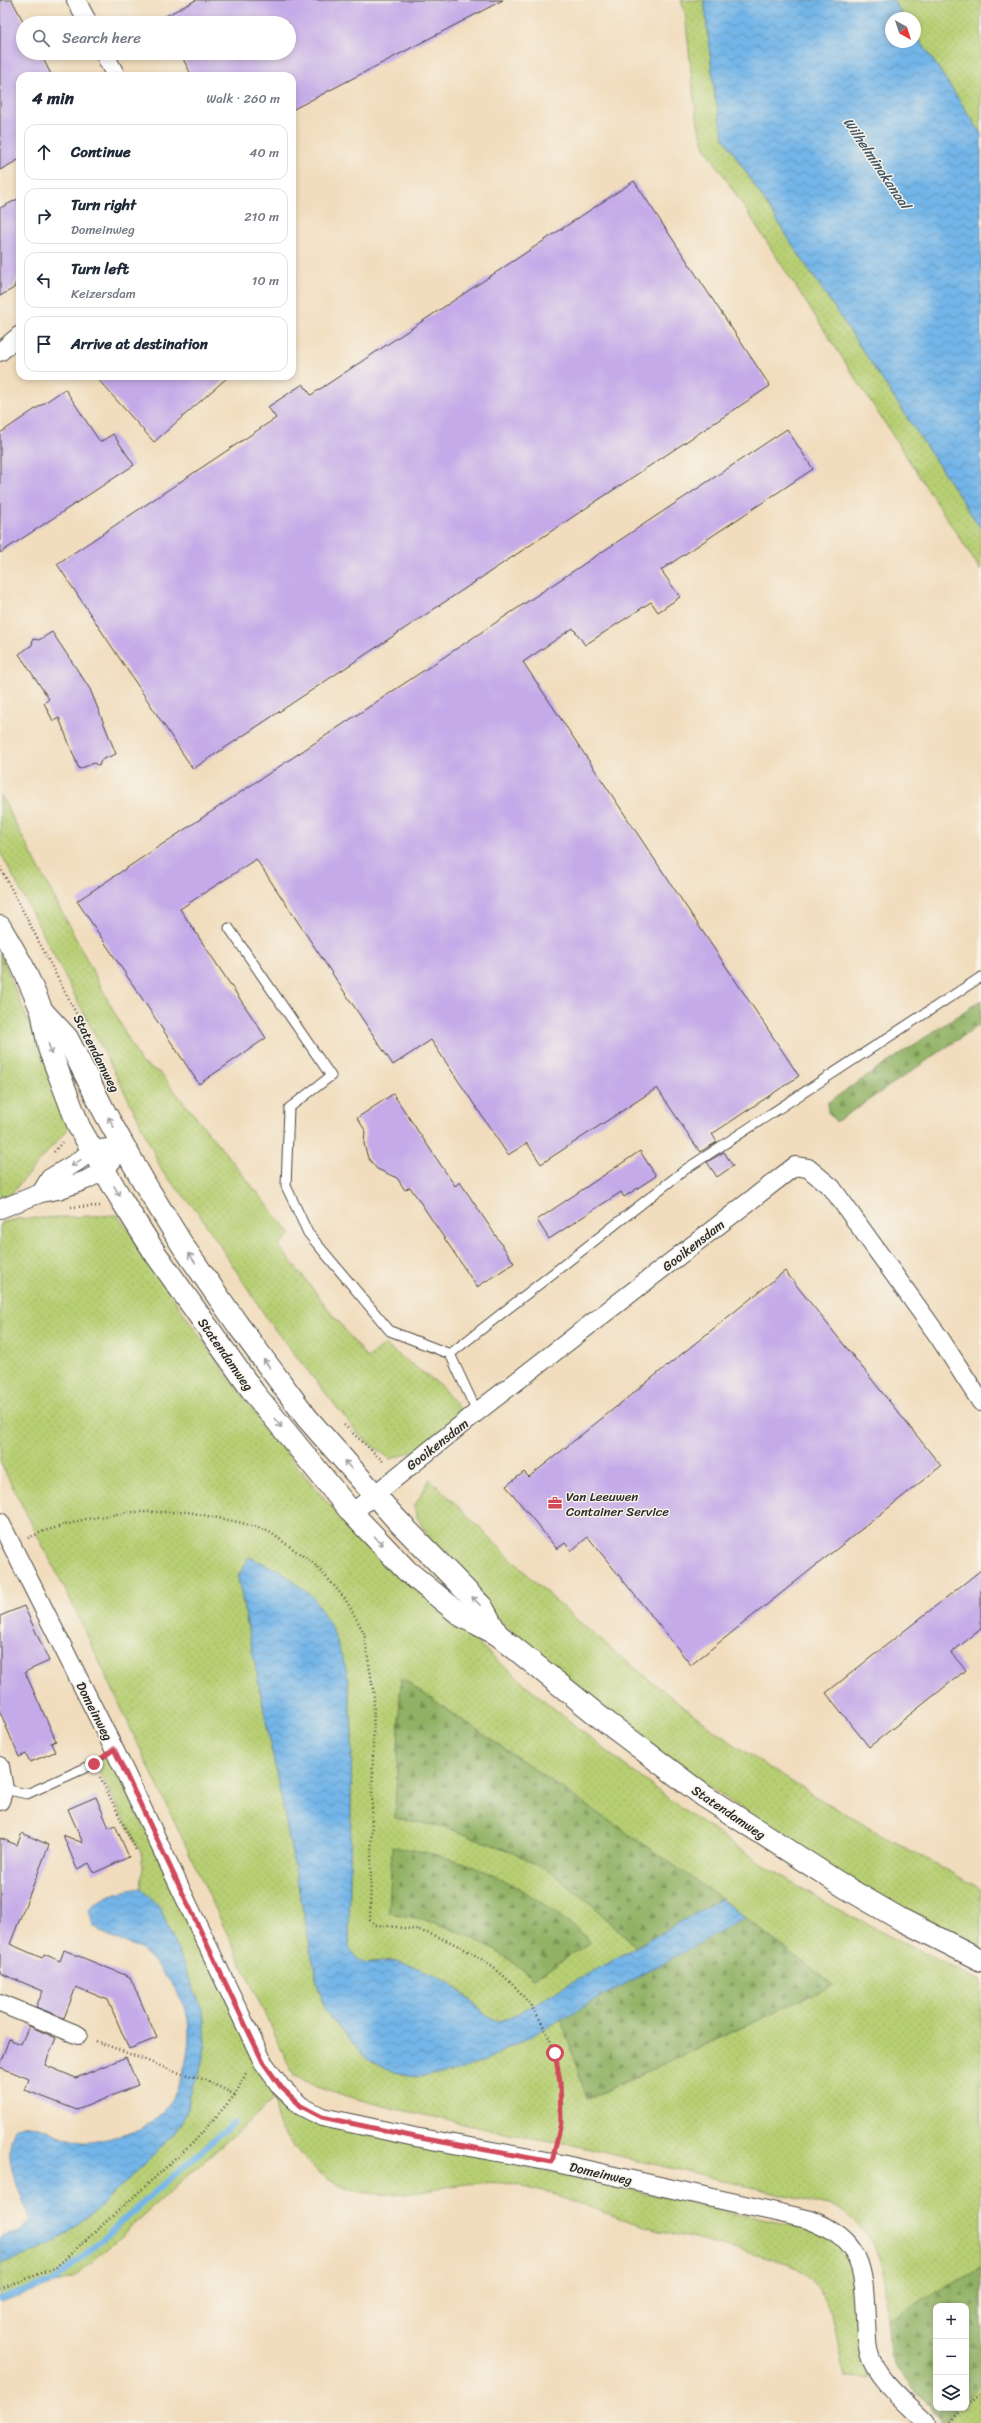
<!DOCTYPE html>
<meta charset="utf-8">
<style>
:root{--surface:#fff;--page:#f6f6f7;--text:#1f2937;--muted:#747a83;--line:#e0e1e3}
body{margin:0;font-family:Sriracha,sans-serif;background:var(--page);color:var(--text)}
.controls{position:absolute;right:12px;bottom:12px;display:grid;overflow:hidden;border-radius:8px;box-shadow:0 2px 6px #0003}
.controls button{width:36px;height:36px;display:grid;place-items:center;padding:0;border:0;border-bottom:1px solid var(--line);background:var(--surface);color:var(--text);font:20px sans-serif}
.compass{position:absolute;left:885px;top:12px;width:36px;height:36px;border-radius:50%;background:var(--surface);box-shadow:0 2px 6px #0003;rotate:141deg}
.stop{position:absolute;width:12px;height:12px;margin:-9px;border:3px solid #d1495b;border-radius:50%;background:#fff}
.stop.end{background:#d1495b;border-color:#fff;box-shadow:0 1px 4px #0008}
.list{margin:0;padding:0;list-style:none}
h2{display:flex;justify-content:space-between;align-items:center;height:52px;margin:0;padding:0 16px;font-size:17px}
h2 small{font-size:13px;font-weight:400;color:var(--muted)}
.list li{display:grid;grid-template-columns:26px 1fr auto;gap:12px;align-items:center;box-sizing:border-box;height:56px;margin:0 8px 8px;padding:0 8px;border:1px solid var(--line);border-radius:12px}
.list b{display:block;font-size:15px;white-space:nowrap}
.list p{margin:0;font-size:13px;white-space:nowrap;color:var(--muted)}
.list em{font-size:13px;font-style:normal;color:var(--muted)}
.icon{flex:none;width:22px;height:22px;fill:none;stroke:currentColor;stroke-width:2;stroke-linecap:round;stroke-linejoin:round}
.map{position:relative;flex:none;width:981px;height:2423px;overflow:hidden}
.search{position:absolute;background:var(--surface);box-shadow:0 2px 6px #0003;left:16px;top:16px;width:280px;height:44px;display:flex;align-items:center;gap:10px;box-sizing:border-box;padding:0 14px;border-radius:22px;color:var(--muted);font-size:15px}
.panel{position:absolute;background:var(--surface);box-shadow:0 2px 6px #0003;left:16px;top:72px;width:280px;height:308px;border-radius:12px}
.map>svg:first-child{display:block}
</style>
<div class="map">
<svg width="981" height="2423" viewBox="0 0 981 2423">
<defs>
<pattern id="grass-dots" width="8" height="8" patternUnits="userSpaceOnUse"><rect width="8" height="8" fill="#b7cf73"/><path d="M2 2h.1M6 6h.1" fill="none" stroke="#9eb264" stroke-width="1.8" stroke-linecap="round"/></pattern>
<pattern id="forest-firs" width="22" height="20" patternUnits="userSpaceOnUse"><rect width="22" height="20" fill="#91b265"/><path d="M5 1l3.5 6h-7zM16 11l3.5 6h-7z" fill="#779153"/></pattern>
<pattern id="water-waves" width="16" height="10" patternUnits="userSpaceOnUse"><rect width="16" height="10" fill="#73b5e8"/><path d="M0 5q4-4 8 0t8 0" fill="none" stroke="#5f93bc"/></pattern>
</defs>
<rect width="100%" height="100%" fill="#f7f3e8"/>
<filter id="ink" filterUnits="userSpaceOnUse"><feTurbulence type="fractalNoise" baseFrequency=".025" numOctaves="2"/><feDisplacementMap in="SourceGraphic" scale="8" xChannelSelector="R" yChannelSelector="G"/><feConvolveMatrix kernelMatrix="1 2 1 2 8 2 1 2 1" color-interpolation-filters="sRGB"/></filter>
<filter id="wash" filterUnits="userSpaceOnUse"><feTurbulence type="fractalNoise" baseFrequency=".012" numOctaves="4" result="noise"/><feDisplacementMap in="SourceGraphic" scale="16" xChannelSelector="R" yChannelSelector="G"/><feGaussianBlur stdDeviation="0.9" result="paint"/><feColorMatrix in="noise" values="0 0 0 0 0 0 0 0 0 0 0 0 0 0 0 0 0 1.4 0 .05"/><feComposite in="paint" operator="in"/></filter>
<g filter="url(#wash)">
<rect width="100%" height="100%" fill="#f1ddbd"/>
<!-- grass -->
<g fill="url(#grass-dots)" stroke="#717d4f" fill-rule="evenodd">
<polygon points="681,0 704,0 715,96 724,138 796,250 981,529 981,571 705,147 699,129 694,99 685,13"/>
<polygon points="893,0 981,0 981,133 915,33 915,18 905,18"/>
<polygon points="0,794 141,1063 160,1073 291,1234 279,1246 367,1358 385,1345 440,1385 463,1413 417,1451 390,1459 359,1435 272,1326 198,1212 163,1173 136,1114 0,851"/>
<polygon points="0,953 71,1125 9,1196 0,1200"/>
<path d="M118,1215C184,1315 254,1420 334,1509C379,1559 430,1601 480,1645C580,1733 684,1816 798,1886C857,1922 919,1951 981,1980V2267L887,2320C884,2269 883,2236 836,2207L560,2142C517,2137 476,2127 434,2117C386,2107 339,2097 294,2076L70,1599L0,1462V1223L17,1219ZM238,1577L347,1672L352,1729L349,1945L354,1957L362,1963L390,1960L451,1982L491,2019L499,2021L510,2018L636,1947L592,1905L553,1873L507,1850L445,1827L395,1818L401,1678L701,1884L833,1985L588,2099L561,2019L485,2061L367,2059L326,2013L317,1982ZM449,1858C506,1878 546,1902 591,1942L533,1979C493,1942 443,1920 389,1913Z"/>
<path d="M430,1479C473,1521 515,1564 559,1604C601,1642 645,1676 688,1710C778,1781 881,1834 981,1889V1950L855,1885L663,1756L511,1631L446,1567L417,1517L414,1507Z"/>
<path d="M108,1752L264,2075C280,2106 283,2106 315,2119L816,2231L837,2244L855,2274L859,2352L869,2378L845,2377C832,2330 839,2291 790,2265C742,2249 693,2240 644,2226C600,2213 557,2191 512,2184C456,2175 391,2210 338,2185C317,2175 282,2138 276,2116C275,2111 276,2104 275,2098L75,2277L0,2302V2264L35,2252L65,2235L94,2212L175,2132L185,2116L192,2088L199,2075L206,2043L203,2012L161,1910L141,1888L143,1867L141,1853L93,1759Z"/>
<polygon points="981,2384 981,2423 944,2423 957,2408 966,2408 966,2399"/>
</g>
<!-- forest -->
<g fill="url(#forest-firs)" stroke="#5e6e48">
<polygon points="981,1000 981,1024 836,1122 828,1112 827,1103"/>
<polygon points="401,1678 701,1884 721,1899 636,1947 592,1905 553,1873 507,1850 445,1827 395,1818"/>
<path d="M392,1847C472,1856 532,1889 591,1942L533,1979C493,1942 442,1920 389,1913Z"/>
<polygon points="745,1918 833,1985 587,2099 561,2019"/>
<polygon points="981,2267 981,2384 966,2399 966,2306 936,2306 936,2408 957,2408 943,2422 895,2367 890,2354 887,2320"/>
</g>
<!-- water -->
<g fill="url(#water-waves)" stroke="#4f708a">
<polygon points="704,0 893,0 905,18 891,18 891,42 915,42 915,33 981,133 981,529 796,250 724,138 715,96"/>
<path d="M249,1557L281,1571L314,1598L332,1628L347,1672L352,1729L349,1945C359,1974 376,1957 400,1963C445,1974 458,1989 491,2019L499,2021L510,2018L721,1899L745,1918L485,2061L450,2073L418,2077L395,2072L367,2059L326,2013L317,1982L238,1577Z"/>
<path d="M141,1888L161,1910L203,2012L206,2043L199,2075L192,2088L185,2116L175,2132L152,2157L94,2212L65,2235L35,2252L0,2264V2238L20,2231L31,2220C19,2189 0,2158 16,2127C38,2120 68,2145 91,2142C113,2138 139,2133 156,2119C183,2097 196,2039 185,2007C179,1990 162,1971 150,1958C133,1941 126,1945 108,1936C103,1933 98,1929 93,1925L89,1910C100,1895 123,1891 141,1888Z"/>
</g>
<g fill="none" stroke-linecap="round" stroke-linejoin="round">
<!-- stream -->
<polyline stroke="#73b5e8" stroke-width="6" points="0,2299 55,2281 233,2123"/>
</g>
<g id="blocks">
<!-- building -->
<g fill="#c4aae8">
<polygon points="0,0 12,0 24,23 23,53 40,53 52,76 20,76 20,159 0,170"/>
<polygon points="196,0 503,0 292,110 292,76 192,76 180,53 289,53 289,23 165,23 162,18"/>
<polygon points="634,181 770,386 193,769 57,564 276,418 268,407 303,384 311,395"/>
<polygon points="20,198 20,270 14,288 0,296 0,208"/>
<polygon points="95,376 229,376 154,442"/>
<polygon points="65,389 100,442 113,434 134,465 0,553 0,433"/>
<polygon points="787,429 813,469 661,570 680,597 658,612 651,602 585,645 573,628 523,662 799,1076 712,1134 717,1142 700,1152 657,1088 541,1164 527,1143 508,1155 431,1040 393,1065 256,859 180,909 266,1038 199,1084 77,901"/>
<polygon points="52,632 90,689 116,754 101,760 99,766 94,763 79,769 59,718 53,721 44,703 49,699 19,654 32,645 33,639 39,640"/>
<polygon points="393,1094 455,1186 460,1182 514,1263 477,1287 410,1187 405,1190 397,1178 377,1169 368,1158 364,1144 365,1130 357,1118"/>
<polygon points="640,1151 656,1176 624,1197 621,1192 549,1239 537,1220"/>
<polygon points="724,1152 733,1166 717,1177 707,1162"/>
<polygon points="785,1271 941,1466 691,1665 588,1537 571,1551 565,1543 557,1549 506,1486 524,1472 529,1477"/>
<polygon points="981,1570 981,1629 951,1653 966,1670 869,1747 826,1693"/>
<polygon points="24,1606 49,1661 25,1672 56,1741 51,1743 55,1752 30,1762 26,1754 19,1757 0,1712 0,1616"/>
<polygon points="96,1797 109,1828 115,1825 129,1857 94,1873 89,1863 77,1869 63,1835 83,1843 68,1809"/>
<polygon points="22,1833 49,1845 10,1944 42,1958 44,1954 60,1961 64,1950 130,1977 157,2038 129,2049 108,2000 76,1987 64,2018 36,2007 43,1991 0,1973 0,1838 17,1845"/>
<polygon points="29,2026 56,2038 45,2065 76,2078 126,2057 138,2085 77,2110 25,2090 29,2079 0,2067 0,2063 9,2039 21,2044"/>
</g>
</g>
</g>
<g filter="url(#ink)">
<use href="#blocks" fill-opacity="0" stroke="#494641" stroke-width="1"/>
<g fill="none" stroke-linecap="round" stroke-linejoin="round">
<defs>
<g id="service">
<polyline points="229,928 331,1076 289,1108 286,1186 308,1233 390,1331 450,1354 477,1412"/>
<polyline points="450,1354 686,1169 981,977"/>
<polyline points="4,1789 27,1794 94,1764"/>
</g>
<g id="minor">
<polyline points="76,0 88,23"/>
<polyline points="104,53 116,76"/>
<polyline points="0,352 20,335"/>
<polyline points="41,1193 50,1178 77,1162 93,1150 124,1146"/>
<polyline points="0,1209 41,1193 58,1190 86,1180 105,1170 124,1146"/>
<polyline points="352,1513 477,1412 795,1166 808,1168 832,1188 939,1337 981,1402"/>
<path d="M0,1522L114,1749L263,2062L281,2087L301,2106L322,2117L415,2137L552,2162L807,2219C862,2239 864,2268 866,2320C867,2331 866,2343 869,2353C875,2378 909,2405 927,2423"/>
<polyline points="0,1766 4,1789 0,1801"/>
<polyline points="0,2003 78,2035"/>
</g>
<g id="secondary">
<polyline points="0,927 22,965 42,1011 49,1048 79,1127 121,1199 155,1253 254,1393 352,1513 407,1571 462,1616 497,1634 601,1718 704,1796 845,1887 900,1919 981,1960"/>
<polyline points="42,1011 67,1038 105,1113 145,1184 183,1246 238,1325 307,1418 396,1519 482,1607 497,1634"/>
</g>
</defs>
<!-- service casing -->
<use href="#service" stroke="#494641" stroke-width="11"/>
<!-- minor casing -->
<use href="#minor" stroke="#494641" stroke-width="20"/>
<!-- secondary casing -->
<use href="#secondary" stroke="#494641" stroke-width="24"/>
<!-- path -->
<g stroke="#494641" stroke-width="2.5" stroke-dasharray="1 3" stroke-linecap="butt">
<polyline points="0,867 77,1015"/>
<polyline points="54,1152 62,1142"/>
<polyline points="71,1207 102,1206"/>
<polyline points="344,1425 384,1462"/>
<path d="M28,1538L44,1531L86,1519L129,1512H188L238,1522L268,1531L313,1563L329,1580L346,1600L364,1633L374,1695L370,1920L376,1925C394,1927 413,1928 430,1934C522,1966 580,2046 556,2144"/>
<polyline points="100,1777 137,1852"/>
<polyline points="96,2041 176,2072 206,2080 235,2095"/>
<polyline points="0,2289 55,2268 193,2143 235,2095 246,2073"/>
<polyline points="951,2423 981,2393"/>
</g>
<!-- service -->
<use href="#service" stroke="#fff" stroke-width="9"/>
<!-- minor -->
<use href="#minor" stroke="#fff" stroke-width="18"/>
<!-- secondary -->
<use href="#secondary" stroke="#fff" stroke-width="22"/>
</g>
<!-- one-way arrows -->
<defs><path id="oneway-shaft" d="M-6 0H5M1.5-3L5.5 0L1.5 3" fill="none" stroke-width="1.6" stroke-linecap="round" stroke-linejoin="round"/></defs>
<g stroke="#a0a0a0">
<use href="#oneway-shaft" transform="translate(50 1049) rotate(74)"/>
<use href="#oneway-shaft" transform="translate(111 1122) rotate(-119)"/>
<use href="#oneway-shaft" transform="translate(76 1163) rotate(146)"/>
<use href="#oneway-shaft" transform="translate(117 1191) rotate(60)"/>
<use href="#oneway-shaft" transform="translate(192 1258) rotate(-125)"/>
<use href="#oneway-shaft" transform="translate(267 1364) rotate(-127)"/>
<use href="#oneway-shaft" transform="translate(278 1423) rotate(51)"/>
<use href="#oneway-shaft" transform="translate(348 1465) rotate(-131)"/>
<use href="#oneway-shaft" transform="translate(379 1541) rotate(46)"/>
<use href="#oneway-shaft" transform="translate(476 1601) rotate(-134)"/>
</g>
</g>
<g fill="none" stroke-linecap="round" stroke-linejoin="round" filter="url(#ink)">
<!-- route -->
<polyline stroke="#d1495b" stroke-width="5" points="94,1764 114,1749 263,2062 281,2087 301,2106 322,2117 415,2137 552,2162 561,2123 560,2082 555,2053"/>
</g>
<!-- icons -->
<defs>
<symbol id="office-bare" viewBox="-9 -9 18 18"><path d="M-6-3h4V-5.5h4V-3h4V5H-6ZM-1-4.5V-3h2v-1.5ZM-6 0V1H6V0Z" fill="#d1495b" stroke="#f7f3e8" stroke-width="2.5" paint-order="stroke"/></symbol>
</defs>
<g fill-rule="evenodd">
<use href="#office-bare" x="545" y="1493" width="20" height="20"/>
</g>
<g text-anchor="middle" stroke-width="3" stroke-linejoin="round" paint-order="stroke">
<!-- street labels -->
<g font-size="13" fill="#2b2b2b" stroke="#f7f3e8">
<text transform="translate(97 1053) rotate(63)" y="5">Statendamweg</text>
<text transform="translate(693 1245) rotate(-38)" y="5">Gooikensdam</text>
<text transform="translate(226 1354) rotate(55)" y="5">Statendamweg</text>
<text transform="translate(437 1444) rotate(-38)" y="5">Gooikensdam</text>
<text transform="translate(95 1711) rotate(63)" y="5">Domeinweg</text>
<text transform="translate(729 1812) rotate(34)" y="5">Statendamweg</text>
<text transform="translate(601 2173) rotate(13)" y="5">Domeinweg</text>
</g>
<!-- poi labels -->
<g font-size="13" fill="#2b2b2b" stroke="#f7f3e8" text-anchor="start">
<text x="566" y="1501">Van Leeuwen<tspan x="566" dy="15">Container Service</tspan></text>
</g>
<!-- water labels -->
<g font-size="14" font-style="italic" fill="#415464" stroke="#f7f3e8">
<text transform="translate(877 163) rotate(56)" y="5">Wilhelminakanaal</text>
</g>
</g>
</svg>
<div class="controls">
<button>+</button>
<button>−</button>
<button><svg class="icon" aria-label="layers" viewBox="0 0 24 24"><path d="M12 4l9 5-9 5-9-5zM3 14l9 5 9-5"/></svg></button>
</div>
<svg class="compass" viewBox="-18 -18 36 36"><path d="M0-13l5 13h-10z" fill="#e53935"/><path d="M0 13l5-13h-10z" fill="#747a83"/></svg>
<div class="stop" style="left:555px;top:2053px"></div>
<div class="stop end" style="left:94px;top:1764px"></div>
<div class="search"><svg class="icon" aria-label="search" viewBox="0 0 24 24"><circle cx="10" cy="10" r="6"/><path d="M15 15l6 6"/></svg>Search here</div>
<section class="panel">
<h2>4 min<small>Walk · 260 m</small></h2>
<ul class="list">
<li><svg class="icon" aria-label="ahead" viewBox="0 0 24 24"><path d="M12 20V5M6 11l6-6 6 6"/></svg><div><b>Continue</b></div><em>40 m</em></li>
<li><svg class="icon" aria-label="right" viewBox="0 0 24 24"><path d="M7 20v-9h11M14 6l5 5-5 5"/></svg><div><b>Turn right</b><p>Domeinweg</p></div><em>210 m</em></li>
<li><svg class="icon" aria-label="left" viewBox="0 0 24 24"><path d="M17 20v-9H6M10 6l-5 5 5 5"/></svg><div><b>Turn left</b><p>Keizersdam</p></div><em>10 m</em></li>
<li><svg class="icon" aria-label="arrive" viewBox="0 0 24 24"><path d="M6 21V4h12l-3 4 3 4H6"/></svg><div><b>Arrive at destination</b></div></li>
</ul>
</section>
</div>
